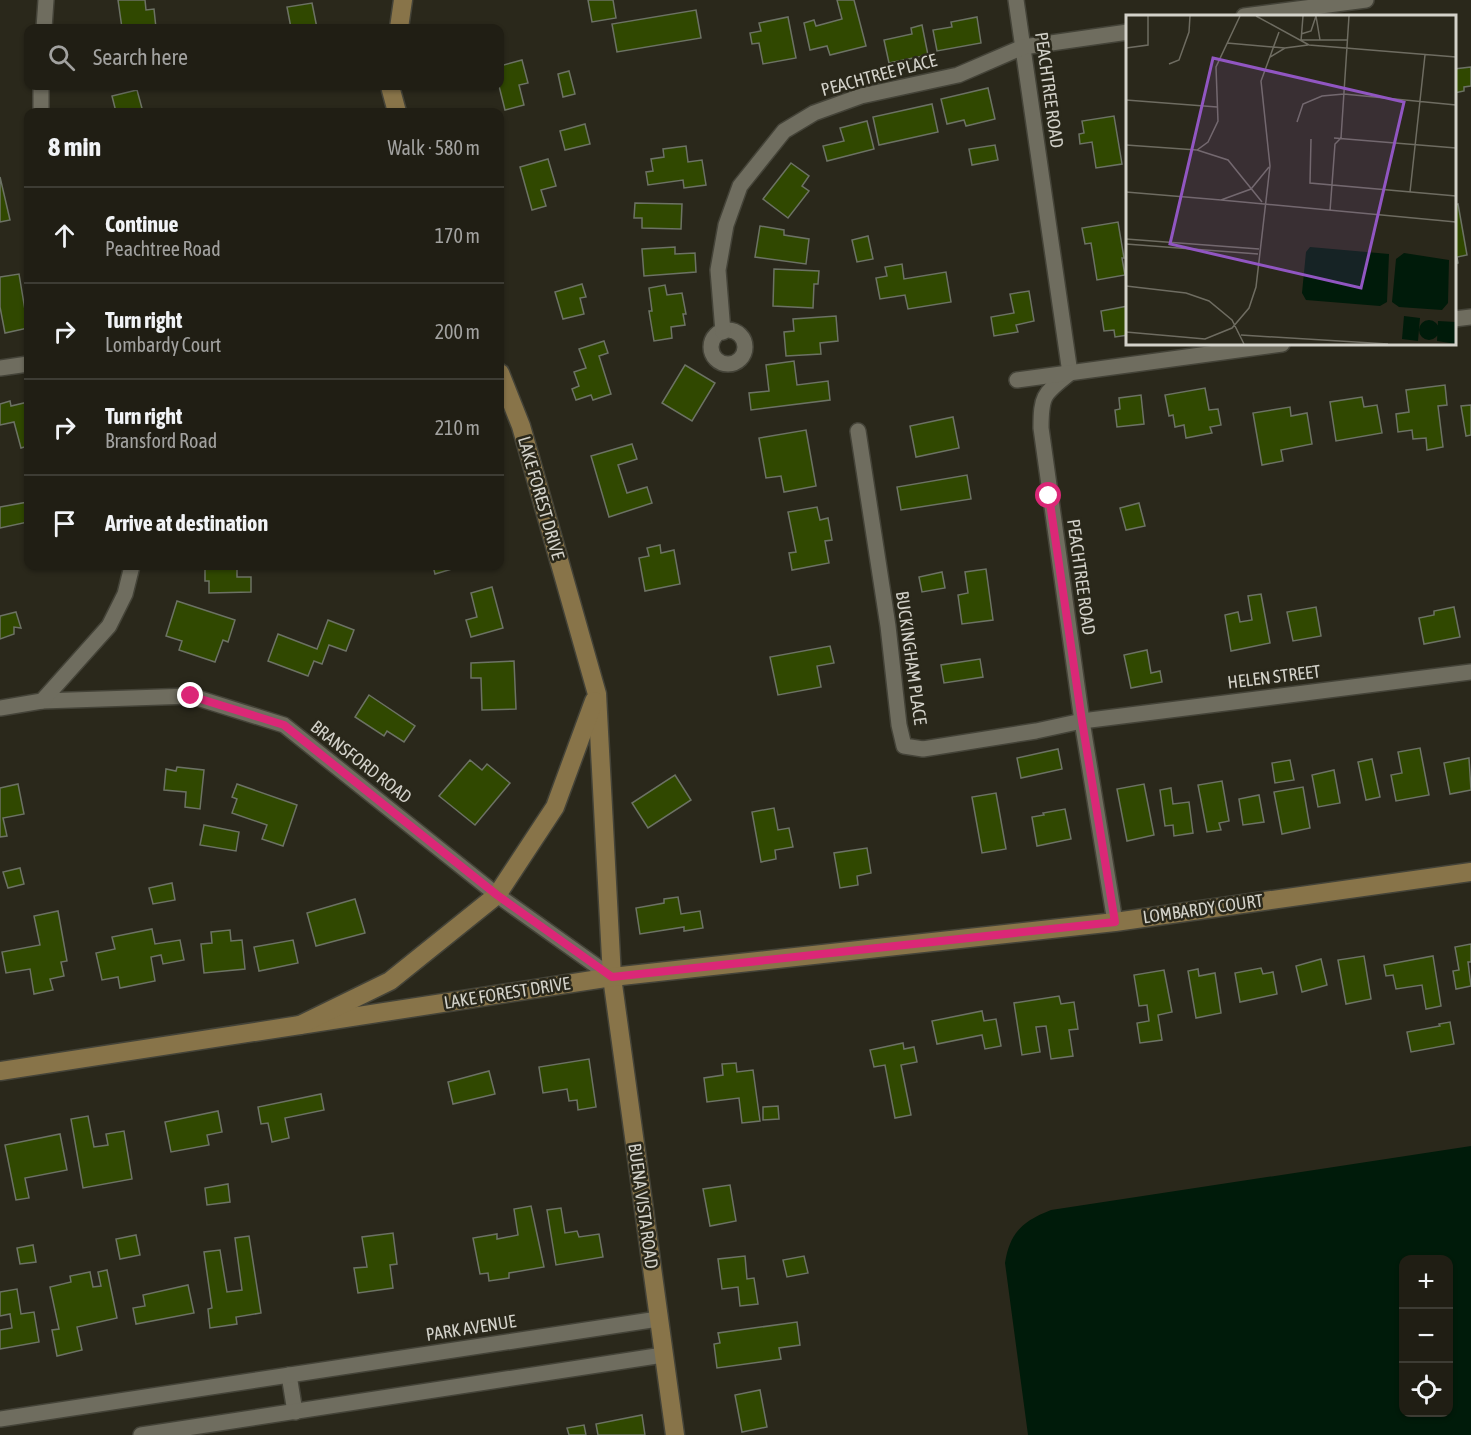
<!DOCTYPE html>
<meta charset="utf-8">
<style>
:root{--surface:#201e14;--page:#28271d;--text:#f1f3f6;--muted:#a2a2a0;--line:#3d3c34}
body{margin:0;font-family:"Asap Condensed",sans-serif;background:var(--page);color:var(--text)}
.controls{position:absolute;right:18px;bottom:18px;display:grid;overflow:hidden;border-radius:12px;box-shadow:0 2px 4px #0004}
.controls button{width:54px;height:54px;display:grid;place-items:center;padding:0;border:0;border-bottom:2px solid var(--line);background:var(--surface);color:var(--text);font:30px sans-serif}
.stop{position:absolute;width:18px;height:18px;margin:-14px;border:4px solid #db2777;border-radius:50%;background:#fff}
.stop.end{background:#db2777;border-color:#fff;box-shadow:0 2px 6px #0008}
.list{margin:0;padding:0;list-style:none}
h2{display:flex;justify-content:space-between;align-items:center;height:78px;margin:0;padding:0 24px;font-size:26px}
h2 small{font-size:20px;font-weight:400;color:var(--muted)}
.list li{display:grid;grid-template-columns:39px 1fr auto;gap:18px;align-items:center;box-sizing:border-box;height:96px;padding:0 24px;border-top:2px solid var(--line)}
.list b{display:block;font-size:22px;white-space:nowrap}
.list p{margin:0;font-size:20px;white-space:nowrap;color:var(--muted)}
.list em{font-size:20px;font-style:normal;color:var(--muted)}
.icon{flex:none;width:33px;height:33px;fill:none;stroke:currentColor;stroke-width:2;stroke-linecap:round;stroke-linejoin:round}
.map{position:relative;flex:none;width:1471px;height:1435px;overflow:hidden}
.search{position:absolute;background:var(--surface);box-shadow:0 2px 4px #0004;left:24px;top:24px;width:480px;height:66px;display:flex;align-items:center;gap:15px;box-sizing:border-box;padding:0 21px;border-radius:12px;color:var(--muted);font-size:22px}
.panel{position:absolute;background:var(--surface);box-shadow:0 2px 4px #0004;left:24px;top:108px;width:480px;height:462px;border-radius:12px}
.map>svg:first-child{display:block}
</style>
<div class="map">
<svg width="1471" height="1435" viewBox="0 0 1471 1435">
<rect width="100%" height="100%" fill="#2a281b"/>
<!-- water -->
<path fill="#001b0a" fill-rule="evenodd" d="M1471,1146V1435H1028L1005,1263C1010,1232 1023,1221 1051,1210ZM1404,1260H1448V1412H1404Z"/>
<!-- building -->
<g fill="#304800" stroke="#6c7264" stroke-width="1.5">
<polygon points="118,0 145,0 146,10 154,9 156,28 122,28"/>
<polygon points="588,0 613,0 616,18 592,22"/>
<polygon points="837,0 854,0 866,46 830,55 827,46 810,50 804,23 814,20 816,26 842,19"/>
<polygon points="312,3 317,28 291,28 287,7"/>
<polygon points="696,10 701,38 617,52 612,24"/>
<polygon points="788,17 796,58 763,64 759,43 752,44 750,33 761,31 759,23"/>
<polygon points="977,17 981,43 937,51 933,30 952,27 951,22"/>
<polygon points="922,25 928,55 889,63 884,40 912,34 911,28"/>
<polygon points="522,60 528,83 519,85 524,105 505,110 499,86 500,66"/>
<polygon points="1471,67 1471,86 1464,87 1464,91 1454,93 1454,69"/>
<polygon points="569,71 575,94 563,97 558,74"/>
<polygon points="988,88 995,119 966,126 964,120 947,124 941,99"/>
<polygon points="137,90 143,112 116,112 112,96"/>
<polygon points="932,104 938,132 879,145 873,117"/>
<polygon points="1114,116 1122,164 1096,168 1092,142 1080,144 1079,134 1084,133 1082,121"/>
<polygon points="867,121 874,149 827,161 823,146 844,141 840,128"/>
<polygon points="585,124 590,144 565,150 560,131"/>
<polygon points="995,145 998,160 972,165 969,149"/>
<polygon points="686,146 688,162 702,160 706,185 684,188 683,180 648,185 646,172 653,171 651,159 664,157 663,149"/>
<polygon points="548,159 556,186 541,190 546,206 532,210 520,167"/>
<polygon points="791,163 809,176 802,186 809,191 788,218 763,199"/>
<polygon points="0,177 10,220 0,222"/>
<polygon points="635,203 682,204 681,229 642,228 642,218 634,218"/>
<polygon points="1458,204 1467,255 1457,257 1458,263 1454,264 1454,205"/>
<polygon points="1118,222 1124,258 1122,258 1125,275 1097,280 1091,243 1085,244 1082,228"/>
<polygon points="760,226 784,230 784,235 809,239 806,264 755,257"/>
<polygon points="868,236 873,259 857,262 852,240"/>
<polygon points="675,247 675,254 695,253 696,272 644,276 642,249"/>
<polygon points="902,264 904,279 946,272 951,302 908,309 905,295 880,299 876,278 887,276 885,267"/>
<polygon points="774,269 819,271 818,284 814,284 813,308 773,306"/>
<polygon points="19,274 28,328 5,333 0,307 0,277"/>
<polygon points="582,284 586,297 580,298 584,314 563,319 555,292"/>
<polygon points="665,285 667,295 682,293 686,314 683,314 685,325 671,327 672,338 654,341 649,311 652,311 649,288"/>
<polygon points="1029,291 1034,321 1016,325 1018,332 994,336 991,317 1014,313 1010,294"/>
<polygon points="1128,306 1128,335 1115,337 1114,330 1104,331 1101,311"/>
<polygon points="836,316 838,341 820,343 821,354 786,356 784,332 794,331 793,319"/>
<polygon points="604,341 608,353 599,356 611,394 593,400 591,395 576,400 572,389 579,386 574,372 586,368 579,349"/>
<polygon points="794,361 797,385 828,381 830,400 751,410 749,393 769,391 766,365"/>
<polygon points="685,365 715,383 692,421 662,403"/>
<polygon points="1445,385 1447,405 1438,406 1443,447 1427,450 1426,438 1413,439 1412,430 1398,432 1396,414 1409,412 1406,390"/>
<polygon points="1205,388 1209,410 1218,409 1221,425 1210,427 1212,433 1186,438 1184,425 1175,427 1173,415 1169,416 1165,395"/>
<polygon points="1141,395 1144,424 1117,427 1115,410 1120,409 1119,398"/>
<polygon points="1362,397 1364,407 1377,405 1382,433 1336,441 1330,402"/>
<polygon points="10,401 11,406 28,402 28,446 21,448 14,422 0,425 0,404"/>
<polygon points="1471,405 1471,435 1466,436 1461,406"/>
<polygon points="1290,407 1291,416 1307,413 1312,444 1281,450 1283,461 1262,465 1253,413"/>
<polygon points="953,417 959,448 916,457 910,426"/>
<polygon points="806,430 816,486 784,492 781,476 766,478 759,438"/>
<polygon points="632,444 637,459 618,465 627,493 647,487 652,503 609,517 591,456"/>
<polygon points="967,475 971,499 901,510 897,487"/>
<polygon points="28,502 28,522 0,528 0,507"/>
<polygon points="1139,503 1145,526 1126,530 1120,508"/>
<polygon points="817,507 820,520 828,518 832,540 825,541 829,563 792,570 789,553 796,552 788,512"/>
<polygon points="660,545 661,553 674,550 680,584 645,591 639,558 649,556 647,548"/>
<polygon points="205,566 228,566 228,569 237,569 237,577 251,577 251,592 209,593 209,581 205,581"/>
<polygon points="433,566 451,566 452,569 435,574"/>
<polygon points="986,569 993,620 962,624 958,595 968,593 965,572"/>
<polygon points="942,572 945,588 922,592 919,577"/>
<polygon points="492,587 503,628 471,637 466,620 477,617 471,593"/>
<polygon points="1261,594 1270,643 1231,651 1225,615 1238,612 1240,622 1252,620 1248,596"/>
<polygon points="177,601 235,620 228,642 223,640 215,662 179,650 182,641 166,636"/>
<polygon points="1316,607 1321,636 1293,641 1287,612"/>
<polygon points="1454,607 1460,637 1424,644 1419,618 1434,615 1434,611"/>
<polygon points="16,612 21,628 14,627 14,634 0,639 0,616"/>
<polygon points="328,620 354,630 346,651 329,645 322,664 314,661 308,676 268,661 278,634 317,649"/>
<polygon points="830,646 834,663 817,666 821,687 778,695 770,657"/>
<polygon points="1147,650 1151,673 1160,671 1162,682 1131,688 1124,655"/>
<polygon points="980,659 983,677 944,683 941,665"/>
<polygon points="514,661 516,709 482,710 481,678 471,678 471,663"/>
<polygon points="369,695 415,726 404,742 387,731 384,736 355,717"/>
<polygon points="1420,748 1429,795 1396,801 1391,775 1402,773 1398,752"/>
<polygon points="1058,749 1062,769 1021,778 1017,758"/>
<polygon points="1469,758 1471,790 1450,794 1444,763"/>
<polygon points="1372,759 1380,797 1366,800 1358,762"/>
<polygon points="470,760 482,770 487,764 510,783 475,825 439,796"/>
<polygon points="1290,760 1294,780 1275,783 1272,763"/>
<polygon points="177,767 204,770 200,809 185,807 186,792 164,790 166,769 176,771"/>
<polygon points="1334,770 1340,803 1318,807 1312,775"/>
<polygon points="675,775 691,800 648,828 632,803"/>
<polygon points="1222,781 1229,821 1219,823 1221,830 1207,832 1198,785"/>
<polygon points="18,784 24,814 3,818 7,836 0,837 0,788"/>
<polygon points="237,784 297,805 283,846 262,839 267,825 232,813 237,799 232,797"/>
<polygon points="1144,784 1154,835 1127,841 1117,789"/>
<polygon points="1303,787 1310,828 1282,834 1274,792"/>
<polygon points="1171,788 1173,804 1189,802 1193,833 1174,836 1173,825 1165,826 1160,790"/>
<polygon points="996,793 1006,849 982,853 972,797"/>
<polygon points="1259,795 1264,822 1243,825 1239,799"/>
<polygon points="774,808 778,830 789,828 793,847 775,850 776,859 761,862 752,812"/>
<polygon points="1065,809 1071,839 1037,846 1032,817 1044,815 1043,813"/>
<polygon points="204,825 239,832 236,851 200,845"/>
<polygon points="867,848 871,873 857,876 858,885 840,888 834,853"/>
<polygon points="20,868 24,884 8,888 3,872"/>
<polygon points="172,883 175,900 153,904 149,888"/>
<polygon points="678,897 681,914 700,911 703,928 684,931 684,927 640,934 636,908 664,903 664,899"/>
<polygon points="355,899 365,933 316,946 307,913"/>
<polygon points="58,911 67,961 61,962 64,976 50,979 53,990 34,994 30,969 6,973 2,952 40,945 34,916"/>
<polygon points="152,929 155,944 180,940 184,960 163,964 161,955 151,957 155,981 120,988 118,977 102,980 96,953 115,949 112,937"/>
<polygon points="230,930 231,941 242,940 245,969 204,973 201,944 212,943 211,932"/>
<polygon points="293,940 298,963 259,971 254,947"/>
<polygon points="1471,944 1471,962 1468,962 1471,986 1456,989 1453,971 1459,970 1455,947"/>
<polygon points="1364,956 1371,999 1346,1004 1338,960"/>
<polygon points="1433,956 1441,1006 1426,1009 1422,985 1396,989 1393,975 1386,976 1384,965"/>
<polygon points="1321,959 1327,985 1302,992 1296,966"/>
<polygon points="1261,968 1263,974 1273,972 1277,994 1240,1002 1235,973"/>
<polygon points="1198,969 1199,976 1215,973 1221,1013 1196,1018 1188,971"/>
<polygon points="1164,970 1172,1012 1158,1015 1162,1040 1140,1043 1137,1023 1149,1021 1147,1005 1139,1006 1134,975"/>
<polygon points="1059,996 1061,1004 1074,1002 1078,1029 1069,1030 1073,1056 1051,1059 1046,1026 1036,1027 1040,1052 1022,1055 1014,1003"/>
<polygon points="982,1011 984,1021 996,1019 1001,1046 985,1049 982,1035 937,1044 932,1021"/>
<polygon points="1450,1022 1454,1044 1411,1052 1407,1032 1440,1026 1439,1024"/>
<polygon points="903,1043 904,1049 914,1047 917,1062 901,1065 911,1115 895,1118 885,1065 874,1067 870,1050"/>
<polygon points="589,1059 596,1107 578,1110 577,1100 569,1101 567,1089 543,1093 539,1067"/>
<polygon points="736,1063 737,1072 753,1070 760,1121 742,1123 739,1098 707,1102 704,1078 723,1075 722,1064"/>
<polygon points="489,1071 495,1094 453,1104 448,1082"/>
<polygon points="321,1094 324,1110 285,1118 289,1138 272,1142 268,1123 261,1124 258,1107"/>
<polygon points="778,1106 779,1119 763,1120 763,1107"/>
<polygon points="218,1111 222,1132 207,1135 209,1145 171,1152 165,1122"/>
<polygon points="88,1116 94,1147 108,1145 106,1134 124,1131 132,1179 83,1188 71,1119"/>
<polygon points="60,1134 67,1170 25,1178 29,1198 16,1200 5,1145"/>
<polygon points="228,1184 230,1202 207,1205 205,1188"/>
<polygon points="730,1185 736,1221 710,1226 703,1189"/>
<polygon points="531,1206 544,1267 509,1273 509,1278 489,1281 488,1273 480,1274 473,1238 497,1234 497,1239 518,1235 514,1209"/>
<polygon points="561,1208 565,1233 577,1231 579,1237 599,1234 603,1257 556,1265 547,1210"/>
<polygon points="393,1233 397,1264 390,1265 393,1288 358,1293 354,1268 367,1267 362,1237"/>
<polygon points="136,1235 140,1255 120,1259 116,1239"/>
<polygon points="249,1236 261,1313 236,1317 237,1324 210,1328 208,1309 212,1308 204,1252 220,1250 227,1292 242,1290 235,1238"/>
<polygon points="33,1245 36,1262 20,1264 17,1248"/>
<polygon points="745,1256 747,1279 754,1278 758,1304 740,1306 738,1287 722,1289 718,1259"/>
<polygon points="804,1256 808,1273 787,1277 783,1260"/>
<polygon points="107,1270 117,1318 77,1327 82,1350 57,1356 52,1330 59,1329 50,1287 71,1282 70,1276 90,1272 93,1287 101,1286 98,1272"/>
<polygon points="188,1285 194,1313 136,1324 133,1308 145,1306 143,1295"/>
<polygon points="17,1289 21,1314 34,1312 39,1342 0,1349 0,1330 12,1328 10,1314 0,1316 0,1292"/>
<polygon points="797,1322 800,1345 779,1348 781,1359 717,1368 714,1344 720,1343 718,1333"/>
<polygon points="760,1390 767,1427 742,1432 735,1395"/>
<polygon points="642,1415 645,1435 598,1435 596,1424"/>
<polygon points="584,1425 586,1435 569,1435 567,1428"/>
</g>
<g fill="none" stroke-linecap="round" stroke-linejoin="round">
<defs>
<g id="street">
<path d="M1016,0L1070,373C1044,394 1041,394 1041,428L1082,721L1115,922"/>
<polyline points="1244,16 1366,0"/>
<polyline points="44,28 46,0"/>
<polyline points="41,112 41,86"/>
<polyline points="1454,319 1471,317"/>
<circle cx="728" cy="347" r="17"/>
<polyline points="723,332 718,270 726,225 740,186 784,131 814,113 861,96 958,75 1023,47 1128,32"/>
<polyline points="0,368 28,364"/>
<polyline points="1017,380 1282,344"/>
<polyline points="858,431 888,626 899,725 904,746 923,749 1036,731 1082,721 1471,672"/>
<polyline points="42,701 191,696 284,725 497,895 612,977"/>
<polyline points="0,708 42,701 109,626 125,594 132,566"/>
<polyline points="289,1375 295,1412"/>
<polyline points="0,1419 658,1319"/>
<polyline points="141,1435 663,1355"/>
</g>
<g id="secondary">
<polyline points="399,28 403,0"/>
<polyline points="391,86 391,90 397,112"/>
<polyline points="500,373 521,426 597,694 612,977 675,1435"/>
<polyline points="300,1025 612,977 1115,922 1471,872"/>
<polyline points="0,1071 300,1025 390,981 497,895 555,807 594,701"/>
</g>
</defs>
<!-- street casing -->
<use href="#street" stroke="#444338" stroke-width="18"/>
<!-- secondary casing -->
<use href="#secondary" stroke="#444338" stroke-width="21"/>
<!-- street -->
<use href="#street" stroke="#6f6d5f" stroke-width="15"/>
<!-- secondary -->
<use href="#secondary" stroke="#887449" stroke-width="18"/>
</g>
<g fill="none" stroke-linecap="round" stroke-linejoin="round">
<!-- route -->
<polyline stroke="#db2777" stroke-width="8" points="191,696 284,725 497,895 612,977 1115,922 1082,721 1049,496"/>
</g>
<g text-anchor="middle" stroke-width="5" stroke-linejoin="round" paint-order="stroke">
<!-- street labels -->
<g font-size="18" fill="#d3d2ca" stroke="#2a281b">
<text transform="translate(879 75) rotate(-15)" y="6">PEACHTREE PLACE</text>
<text transform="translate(1049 90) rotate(82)" y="6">PEACHTREE ROAD</text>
<text transform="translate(541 498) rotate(74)" y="6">LAKE FOREST DRIVE</text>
<text transform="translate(1081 577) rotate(82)" y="6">PEACHTREE ROAD</text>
<text transform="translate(911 658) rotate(82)" y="6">BUCKINGHAM PLACE</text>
<text transform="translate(1274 677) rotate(-7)" y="6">HELEN STREET</text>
<text transform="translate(361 762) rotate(38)" y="6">BRANSFORD ROAD</text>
<text transform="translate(1203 909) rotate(-8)" y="6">LOMBARDY COURT</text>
<text transform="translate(507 993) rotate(-9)" y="6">LAKE FOREST DRIVE</text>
<text transform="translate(643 1206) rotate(82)" y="6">BUENA VISTA ROAD</text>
<text transform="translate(471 1328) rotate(-9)" y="6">PARK AVENUE</text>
</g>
</g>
<!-- overview -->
<g transform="translate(1126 15)">
<rect width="330" height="330" fill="#2a281b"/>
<path d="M184,232L263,239L261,287L254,291L180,285L176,278L180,237ZM278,238L323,245L322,288L316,295L273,292L266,287L270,244ZM278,301L294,303L292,326L276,324ZM293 315a10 10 0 1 1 20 0a10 10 0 1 1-20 0ZM312,306L330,307V329L311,326Z" fill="#001b0a"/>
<path fill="none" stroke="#6e6c61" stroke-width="1.5" d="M130,1L183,30L330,42M175,19L185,16L190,1L194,25M175,25H221M175,26L177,1M101,28L159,33M0,33L22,30V1M144,42L159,33L182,30M43,49L53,45L63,17L64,1M0,85L91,92M171,107L177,89L196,81L218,79L330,90M208,123L330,133M185,124L184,168L330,181M0,130L71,135L82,127L92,106L90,52L114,1M71,135L102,145L136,187M0,177L95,185L125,174L143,152M284,177L299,40M95,185L330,207M204,196L209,129L215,123L223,1M0,224L133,234M0,229L132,239M0,271L60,278L83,286L106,305L118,329M0,317L79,324L106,313L123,293L130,272L144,151L135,66L153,17M115,320L262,329"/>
<path fill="#9156c2" fill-opacity="0.15" stroke="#9156c2" stroke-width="3" d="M87,43L278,87L235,273L44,229Z"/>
<rect width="330" height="330" fill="none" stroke="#d3d2ca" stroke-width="3"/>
</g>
</svg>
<div class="controls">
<button>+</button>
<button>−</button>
<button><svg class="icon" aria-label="locate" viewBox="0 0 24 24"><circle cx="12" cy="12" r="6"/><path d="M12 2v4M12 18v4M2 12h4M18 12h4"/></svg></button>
</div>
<div class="stop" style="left:1049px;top:496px"></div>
<div class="stop end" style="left:191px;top:696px"></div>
<div class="search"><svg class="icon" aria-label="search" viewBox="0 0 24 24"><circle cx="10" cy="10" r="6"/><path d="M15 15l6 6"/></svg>Search here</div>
<section class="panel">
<h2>8 min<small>Walk · 580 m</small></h2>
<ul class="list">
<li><svg class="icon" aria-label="ahead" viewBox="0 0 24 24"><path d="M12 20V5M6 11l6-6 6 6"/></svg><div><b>Continue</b><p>Peachtree Road</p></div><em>170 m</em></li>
<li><svg class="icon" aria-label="right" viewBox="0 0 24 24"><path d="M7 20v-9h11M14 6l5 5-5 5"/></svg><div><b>Turn right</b><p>Lombardy Court</p></div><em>200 m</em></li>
<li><svg class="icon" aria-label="right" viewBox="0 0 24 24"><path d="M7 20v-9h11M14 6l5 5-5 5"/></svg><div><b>Turn right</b><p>Bransford Road</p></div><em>210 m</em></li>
<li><svg class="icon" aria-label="arrive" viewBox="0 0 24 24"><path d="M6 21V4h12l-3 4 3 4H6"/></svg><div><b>Arrive at destination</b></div></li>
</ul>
</section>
</div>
